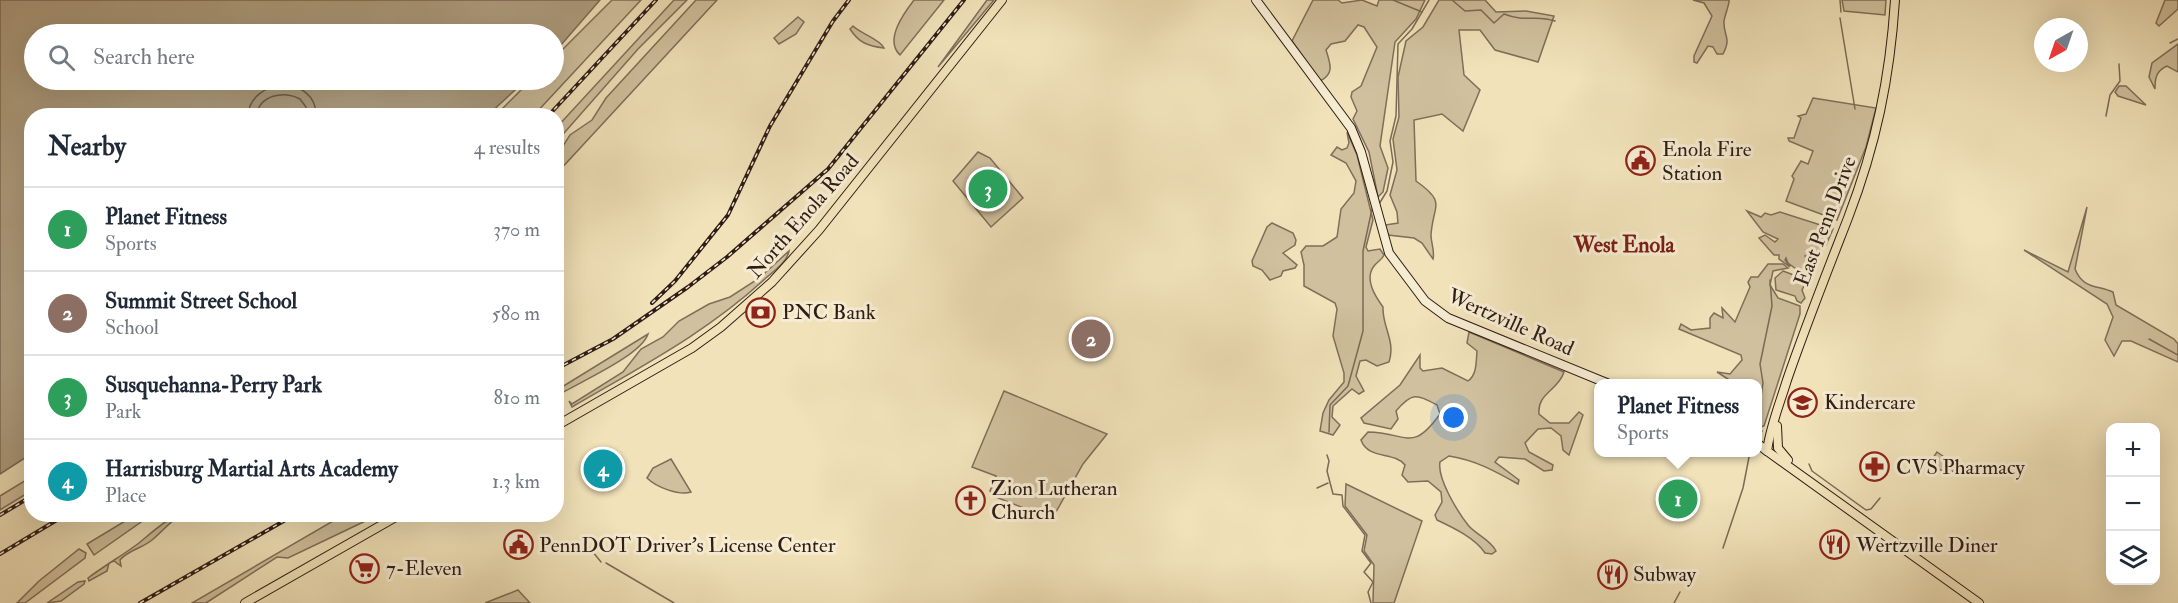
<!DOCTYPE html>
<meta charset="utf-8">
<style>
:root{--surface:#fff;--page:#f6f6f7;--text:#1f2937;--muted:#747a83;--line:#e0e1e3;--accent:#8f2418}
body{margin:0;font-family:"IM FELL Double Pica",serif;background:var(--page);color:var(--text)}
.controls{position:absolute;right:18px;bottom:18px;display:grid;overflow:hidden;border-radius:12px;box-shadow:0 6px 24px #0002}
.controls button{width:54px;height:54px;display:grid;place-items:center;padding:0;border:0;border-bottom:2px solid var(--line);background:var(--surface);color:var(--text);font:30px sans-serif}
.compass{position:absolute;left:2034px;top:18px;width:54px;height:54px;border-radius:50%;background:var(--surface);box-shadow:0 6px 24px #0002;rotate:220deg}
.you{position:absolute;left:1454px;top:418px;width:21px;height:21px;margin:-15px;border:4px solid #fff;border-radius:50%;background:#1a73e8;box-shadow:0 0 0 9px #1a73e833}
.badge{display:grid;place-items:center;width:39px;height:39px;border-radius:50%;background:var(--accent);color:#fff;font-size:20px;font-weight:700}
.pin{position:absolute;translate:-50% -50%;border:3px solid #fff;box-shadow:0 2px 6px #0006}
.popup{position:absolute;left:1594px;top:379px;width:168px;height:78px;box-sizing:border-box;display:grid;place-content:center;border-radius:12px;background:var(--surface);filter:drop-shadow(0 2px 4px #0005);font-size:20px;white-space:nowrap;color:var(--muted)}
.popup b{font-size:22px;color:var(--text)}
.popup::after{content:'';position:absolute;left:50%;top:100%;margin-left:-12px;border:12px solid transparent;border-top-color:var(--surface)}
.list{margin:0;padding:0;list-style:none}
h2{display:flex;justify-content:space-between;align-items:center;height:78px;margin:0;padding:0 24px;font-size:26px}
h2 small{font-size:20px;font-weight:400;color:var(--muted)}
.list li{display:grid;grid-template-columns:39px 1fr auto;gap:18px;align-items:center;box-sizing:border-box;height:84px;padding:0 24px;border-top:2px solid var(--line)}
.list b{display:block;font-size:22px;white-space:nowrap}
.list p{margin:0;font-size:20px;white-space:nowrap;color:var(--muted)}
.list em{font-size:20px;font-style:normal;color:var(--muted)}
.icon{flex:none;width:33px;height:33px;fill:none;stroke:currentColor;stroke-width:2;stroke-linecap:round;stroke-linejoin:round}
.map{position:relative;flex:none;width:2178px;height:603px;overflow:hidden}
.search{position:absolute;background:var(--surface);box-shadow:0 6px 24px #0002;left:24px;top:24px;width:540px;height:66px;display:flex;align-items:center;gap:15px;box-sizing:border-box;padding:0 21px;border-radius:33px;color:var(--muted);font-size:22px}
.panel{position:absolute;background:var(--surface);box-shadow:0 6px 24px #0002;left:24px;top:108px;width:540px;height:414px;border-radius:24px}
.map>svg:first-child{display:block}
</style>
<div class="map">
<svg width="2178" height="603" viewBox="0 0 2178 603">
<rect width="100%" height="100%" fill="#f1e2b9"/>
<filter id="stains"><feTurbulence type="fractalNoise" baseFrequency=".00333" numOctaves="4"/><feColorMatrix values="0 0 0 0 .2 0 0 0 0 .09 0 0 0 0 .02 0 0 0 .5 -.17"/></filter>
<radialGradient id="worn" r=".72"><stop offset=".6" stop-color="#630" stop-opacity="0"/><stop offset="1" stop-color="#630" stop-opacity=".3"/></radialGradient>
<!-- green -->
<g fill="#d0c09d" stroke="#7f6e59" stroke-width="1.5">
<polygon points="612,0 641,0 534,115 496,115 531,80 554,80 554,58"/>
<polygon points="674,0 687,0 638,49 557,141 557,127"/>
<polygon points="696,0 717,0 557,173 557,155 570,135 592,120 606,98"/>
<path d="M914,0H944L900,55C884,40 904,13 914,0Z"/>
<polygon points="987,0 994,0 938,67"/>
<path d="M1313,0H1338L1342,3L1362,0L1377,6L1379,0H1425L1416,19L1395,42L1380,146L1388,168L1383,192L1378,197L1369,152L1353,119L1357,111L1351,97L1352,92L1361,86L1377,47L1364,27L1358,25L1345,41L1331,44L1326,50C1330,63 1335,74 1320,81L1292,41Z"/>
<path d="M1439,0H1485L1496,12L1526,11L1554,16L1538,62L1495,50L1480,30H1459L1464,75L1480,90L1463,131L1442,114L1414,120L1416,181C1447,203 1433,204 1431,235C1431,243 1435,251 1433,259L1422,243L1414,238L1388,235L1385,225L1398,223L1397,212L1390,195L1397,170L1393,139L1399,117L1398,77L1406,41L1423,27Z"/>
<path d="M1693,0H1729V2C1728,8 1725,15 1724,21C1723,36 1732,37 1723,54H1717L1713,47L1708,46L1697,63L1694,62V56L1712,16L1704,3Z"/>
<polygon points="1842,0 1886,0 1885,15 1844,11"/>
<polygon points="2165,0 2178,0 2178,9 2159,26 2156,23"/>
<polygon points="798,17 804,22 796,34 779,44 774,38"/>
<path d="M853,26C861,34 880,39 884,48C868,46 859,43 850,29Z"/>
<path d="M2178,44V72L2167,66C2156,71 2155,78 2155,89L2149,77L2152,63Z"/>
<polygon points="2119,86 2126,86 2146,105 2118,96 2115,92"/>
<polygon points="1813,98 1876,108 1866,147 1837,220 1786,201 1794,179 1792,176 1801,161 1808,164 1813,151 1789,141 1788,138 1794,138 1801,118 1798,116 1806,114"/>
<polygon points="277,109 291,109 293,112 292,115 267,116"/>
<path d="M1347,132L1357,155L1373,220L1366,247L1368,251L1380,249L1384,255C1382,260 1378,261 1374,266C1364,279 1375,296 1383,307C1382,327 1396,341 1389,362L1377,366L1366,360L1360,361L1356,376L1364,391L1359,394L1352,389L1333,406L1332,417L1340,425L1333,435L1320,431L1323,413L1329,400L1344,382V373L1333,336L1337,309L1335,303L1304,286V265L1301,252L1306,246H1323L1337,237L1341,209L1354,193L1356,181L1346,163L1331,155L1337,147L1342,150L1347,148L1349,143Z"/>
<polygon points="978,152 990,158 1023,198 991,227 953,181"/>
<path d="M2087,207L2075,269C2083,289 2097,285 2113,292L2116,305L2174,339L2178,344V362L2131,341H2122L2114,356L2105,340L2113,317L2107,304L2024,250L2068,272Z"/>
<polygon points="1747,211 1761,217 1765,213 1771,215 1780,212 1833,229 1826,245 1813,241 1824,246 1814,256 1805,256 1810,267 1803,274 1788,263 1786,258 1785,260 1790,267 1779,259 1779,255 1774,255 1759,238 1765,235 1775,242 1778,239 1763,232"/>
<polygon points="1272,223 1293,233 1296,240 1295,245 1283,253 1297,265 1295,268 1283,271 1281,276 1270,280 1262,270 1253,266 1252,261 1267,227"/>
<path d="M789,251C787,262 774,271 766,278C708,332 640,367 572,407L569,401L572,404L623,372L641,349L663,337L679,321L709,304L730,297L758,279Z"/>
<polygon points="1768,264 1783,264 1788,268 1773,271 1770,285 1778,298 1800,306 1800,314 1764,426 1761,427 1759,425 1761,399 1758,384 1734,383 1717,372 1730,374 1742,360 1741,355 1679,329 1681,324 1691,330 1710,328 1710,318 1714,313 1723,318 1722,308 1735,322 1750,287 1748,282 1751,277 1758,277"/>
<polygon points="1783,271 1807,280 1802,290 1805,298 1801,303 1797,301 1795,296 1776,290 1775,278"/>
<path d="M1469,332L1564,372C1558,391 1537,393 1539,414L1550,423H1569L1579,412L1583,415L1569,455L1563,450L1561,436L1551,428L1538,429L1525,443L1529,452L1553,465L1552,470L1544,471L1525,459L1499,457L1495,462L1519,480L1518,484C1495,471 1475,460 1449,456L1440,462C1437,478 1457,511 1468,525C1476,535 1490,539 1496,551L1492,554L1485,553C1475,538 1454,528 1437,520L1435,515L1442,502L1441,492L1428,481L1408,482L1402,475L1405,465C1394,451 1368,460 1361,440L1368,432C1408,433 1412,453 1440,414L1437,405C1416,394 1412,392 1396,411L1398,419L1391,429L1364,423L1361,418L1400,385L1420,355V368L1423,371L1442,368L1468,381C1477,375 1476,362 1477,351L1467,343Z"/>
<path d="M648,334C641,356 577,383 557,396V390Z"/>
<polygon points="1004,391 1107,434 1083,464 1052,519 993,496 990,491 996,476 972,467"/>
<polygon points="1937,452 1957,466 1949,476 1930,462"/>
<path d="M671,459L691,492C679,496 656,487 647,478L653,468Z"/>
<polygon points="31,477 31,491 0,510 0,496"/>
<polygon points="1346,484 1422,521 1394,603 1373,603 1374,565 1364,551 1367,535 1345,506"/>
<path d="M178,514L181,515C169,522 163,531 152,540C143,548 128,550 120,560L121,566L114,561L109,563L107,571L89,581L88,578C104,566 123,555 139,543C152,532 163,522 178,514Z"/>
<polygon points="345,514 378,515 288,558 277,557 206,603 192,603"/>
<polygon points="135,515 151,515 94,555 87,544"/>
<polygon points="79,549 86,553 85,558 25,603 17,603 39,581"/>
<polygon points="85,581 84,584 61,601 47,603 78,582"/>
<polygon points="518,590 530,603 485,603"/>
</g>
<!-- water -->
<polygon fill="#af9f81" stroke="#7b6b56" stroke-width="1.5" points="0,0 600,0 554,53 554,34 34,34 34,80 526,80 488,115 292,116 291,109 277,109 267,116 32,116 31,454 0,474"/>
<g fill="none" stroke-linecap="round" stroke-linejoin="round">
<!-- shore -->
<g stroke="#6e5e4b" stroke-width="1.5">
<path d="M248,116C250,77 317,74 316,116"/>
<path d="M257,116C258,95 285,90 300,99L306,107V116"/>
</g>
<!-- stream -->
<g stroke="#7b6b56" stroke-width="1.5">
<polyline points="1393,0 1422,12"/>
<path d="M1452,0L1465,11L1481,10L1494,23L1504,14C1527,23 1535,14 1555,21"/>
<polyline points="1840,0 1841,12"/>
<polyline points="1840,18 1855,109"/>
<polyline points="2170,43 2178,39"/>
<polyline points="2106,116 2110,95 2120,81 2119,64"/>
<polyline points="1379,204 1387,191 1393,162 1390,141 1396,116 1398,44 1412,29 1429,0"/>
<polyline points="2149,339 2178,355"/>
<polyline points="1758,417 1763,383 1760,364 1772,306 1770,280"/>
<polyline points="1758,430 1762,431"/>
<polyline points="1329,432 1330,405 1348,386 1363,331 1363,251 1372,209"/>
<polyline points="1327,455 1329,461 1327,471 1333,494 1342,495 1343,506 1365,535 1362,551 1371,563 1364,572 1373,582 1368,592 1371,603"/>
<polyline points="1809,464 1812,471 1866,510 1871,509 1880,498"/>
<polyline points="1317,488 1328,483"/>
<polyline points="588,546 601,562"/>
<polyline points="1723,548 1743,488 1750,452"/>
<polyline points="606,563 674,603"/>
<polyline points="1674,603 1680,592"/>
</g>
<defs>
<g id="secondary">
<polyline points="1256,0 1351,128 1361,152 1389,253 1425,301 1448,318 1609,384"/>
<polyline points="1758,444 1767,451"/>
</g>
<g id="primary">
<path d="M1895,0C1890,78 1876,145 1848,218C1827,272 1806,325 1787,380C1780,403 1770,427 1767,451L1979,603"/>
<polyline points="556,426 692,348 721,327 772,282 819,230 1002,0"/>
<polyline points="1777,426 1778,448 1788,460"/>
<polyline points="245,603 401,514"/>
</g>
</defs>
<!-- secondary casing -->
<use href="#secondary" stroke="#2e1c15" stroke-width="10"/>
<!-- primary casing -->
<use href="#primary" stroke="#2e1c15" stroke-width="10"/>
<!-- secondary -->
<use href="#secondary" stroke="#f6ecd2" stroke-width="8"/>
<!-- primary -->
<use href="#primary" stroke="#f1e2b9" stroke-width="8"/>
<defs>
<g id="rail">
<polyline points="548,116 656,0"/>
<polyline points="652,303 675,281 728,215 770,126 833,21 849,0"/>
<polyline points="556,369 613,339 688,287 727,257 828,169 964,0"/>
<polyline points="0,515 32,496"/>
<polyline points="0,554 67,514"/>
<polyline points="140,603 296,514"/>
</g>
</defs>
<!-- rail casing -->
<use href="#rail" stroke="#2e1c15" stroke-width="4"/>
<!-- rail -->
<use href="#rail" stroke="#f6ecd2" stroke-width="1.5" stroke-dasharray="4.5" stroke-linecap="butt"/>
</g>
<!-- icons -->
<defs>
<symbol id="civic-ring" viewBox="-11 -11 22 22"><circle r="9.5" fill="#f6ecd2" stroke="#8f2418" stroke-width="1.5"/><path d="M-.6-6.5H3V-4.5H.6V-3L4-1V1h2V6H-6V1h2V-1L-.6-3ZM-1.2 2.5V6h2.4V2.5Z" fill="#8f2418"/></symbol>
<symbol id="bank-ring" viewBox="-11 -11 22 22"><circle r="9.5" fill="#f6ecd2" stroke="#8f2418" stroke-width="1.5"/><path d="M-6-4H6V4H-6ZM0-2.3a2.3 2.3 0 1 0 0 4.6a2.3 2.3 0 1 0 0-4.6Z" fill="#8f2418"/></symbol>
<symbol id="school-ring" viewBox="-11 -11 22 22"><circle r="9.5" fill="#f6ecd2" stroke="#8f2418" stroke-width="1.5"/><path d="M0-5L7-2L0 1L-7-2ZM-4 1L0 2.5L4 1V4Q0 6-4 4Z" fill="#8f2418"/></symbol>
<symbol id="pharmacy-ring" viewBox="-11 -11 22 22"><circle r="9.5" fill="#f6ecd2" stroke="#8f2418" stroke-width="1.5"/><path d="M-2-6h4v4h4v4h-4v4h-4v-4h-4v-4h4Z" fill="#8f2418"/></symbol>
<symbol id="church-ring" viewBox="-11 -11 22 22"><circle r="9.5" fill="#f6ecd2" stroke="#8f2418" stroke-width="1.5"/><path d="M-1.2-6h2.4v3.5h3.3v2.4h-3.3V6h-2.4V-.1h-3.3v-2.4h3.3Z" fill="#8f2418"/></symbol>
<symbol id="restaurant-ring" viewBox="-11 -11 22 22"><circle r="9.5" fill="#f6ecd2" stroke="#8f2418" stroke-width="1.5"/><path d="M-5-6h1v4h1v-4h1v4h1v-4h1v5L-1.5 .5V6h-2V.5L-5-1ZM5-6V6H3V1.5H1.5Q1.5-4 5-6Z" fill="#8f2418"/></symbol>
<symbol id="supermarket-ring" viewBox="-11 -11 22 22"><circle r="9.5" fill="#f6ecd2" stroke="#8f2418" stroke-width="1.5"/><path d="M-6-5.5h2.5l.6 2H6L4.5 2H-2.5L-4.4-4H-6ZM-1.5 3.2a1.3 1.3 0 1 0 .1 0ZM3 3.2a1.3 1.3 0 1 0 .1 0Z" fill="#8f2418"/></symbol>
</defs>
<g fill-rule="evenodd">
<use href="#civic-ring" x="1624" y="144" width="33" height="33"/>
<use href="#bank-ring" x="744" y="296" width="33" height="33"/>
<use href="#school-ring" x="1786" y="386" width="33" height="33"/>
<use href="#pharmacy-ring" x="1858" y="450" width="33" height="33"/>
<use href="#church-ring" x="954" y="484" width="33" height="33"/>
<use href="#civic-ring" x="502" y="528" width="33" height="33"/>
<use href="#restaurant-ring" x="1818" y="528" width="33" height="33"/>
<use href="#supermarket-ring" x="348" y="552" width="33" height="33"/>
<use href="#restaurant-ring" x="1596" y="558" width="33" height="33"/>
</g>
<g text-anchor="middle" stroke-width="6" stroke-linejoin="round" paint-order="stroke">
<!-- poi labels -->
<g font-size="21" fill="#2e1c15" stroke="#f6ecd2" text-anchor="start">
<text x="1662" y="156">Enola Fire<tspan x="1662" dy="24">Station</tspan></text>
<text x="782" y="319">PNC Bank</text>
<text x="1824" y="409">Kindercare</text>
<text x="1896" y="474">CVS Pharmacy</text>
<text x="991" y="495">Zion Lutheran<tspan x="991" dy="24">Church</tspan></text>
<text x="539" y="552">PennDOT Driver's License Center</text>
<text x="1856" y="552">Wertzville Diner</text>
<text x="386" y="575">7-Eleven</text>
<text x="1633" y="581">Subway</text>
</g>
<!-- street labels -->
<g font-size="21" fill="#2e1c15" stroke="#f6ecd2">
<text transform="translate(803 216) rotate(-49)" y="7">North Enola Road</text>
<text transform="translate(1825 221) rotate(-69)" y="7">East Penn Drive</text>
<text transform="translate(1511 322) rotate(24)" y="7">Wertzville Road</text>
</g>
<!-- neighbourhood labels -->
<g font-size="22" font-weight="bold" fill="#7a1f14" stroke="#f6ecd2">
<text x="1624" y="252">West Enola</text>
</g>
</g>
<rect width="100%" height="100%" filter="url(#stains)"/>
<rect width="100%" height="100%" fill="url(#worn)"/>
</svg>
<div class="controls">
<button>+</button>
<button>−</button>
<button><svg class="icon" aria-label="layers" viewBox="0 0 24 24"><path d="M12 4l9 5-9 5-9-5zM3 14l9 5 9-5"/></svg></button>
</div>
<svg class="compass" viewBox="-18 -18 36 36"><path d="M0-13l5 13h-10z" fill="#e53935"/><path d="M0 13l5-13h-10z" fill="#747a83"/></svg>
<div class="you"></div>
<div class="pin badge" style="left:1678px;top:499px;background:#2e9e5b">1</div>
<div class="popup"><b>Planet Fitness</b>Sports</div>
<div class="pin badge" style="left:1091px;top:339px;background:#8d6e63">2</div>
<div class="pin badge" style="left:988px;top:189px;background:#2e9e5b">3</div>
<div class="pin badge" style="left:603px;top:469px;background:#0f9aa8">4</div>
<div class="search"><svg class="icon" aria-label="search" viewBox="0 0 24 24"><circle cx="10" cy="10" r="6"/><path d="M15 15l6 6"/></svg>Search here</div>
<section class="panel">
<h2>Nearby<small>4 results</small></h2>
<ul class="list">
<li><span class="badge" style="background:#2e9e5b">1</span><div><b>Planet Fitness</b><p>Sports</p></div><em>370 m</em></li>
<li><span class="badge" style="background:#8d6e63">2</span><div><b>Summit Street School</b><p>School</p></div><em>580 m</em></li>
<li><span class="badge" style="background:#2e9e5b">3</span><div><b>Susquehanna-Perry Park</b><p>Park</p></div><em>810 m</em></li>
<li><span class="badge" style="background:#0f9aa8">4</span><div><b>Harrisburg Martial Arts Academy</b><p>Place</p></div><em>1.3 km</em></li>
</ul>
</section>
</div>
